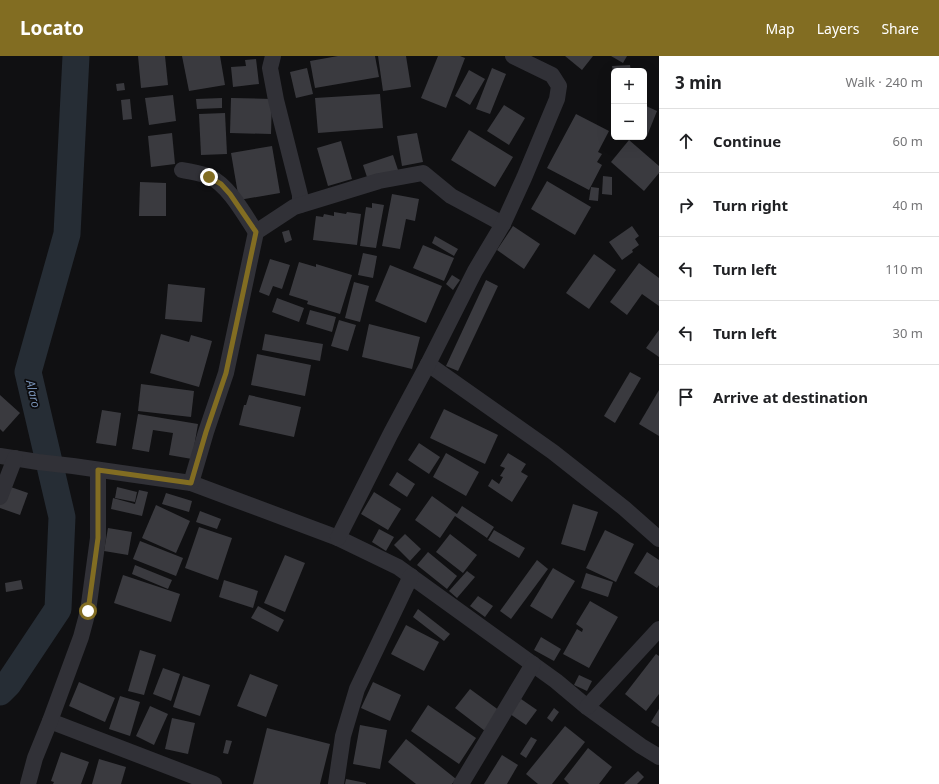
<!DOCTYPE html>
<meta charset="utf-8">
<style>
:root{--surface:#fff;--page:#f6f6f6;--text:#202124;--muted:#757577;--line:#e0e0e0;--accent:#826d22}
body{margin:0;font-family:"Noto Sans",sans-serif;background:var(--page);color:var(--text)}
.controls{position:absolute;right:12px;top:12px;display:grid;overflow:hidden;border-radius:6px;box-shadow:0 4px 16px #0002}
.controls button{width:36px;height:36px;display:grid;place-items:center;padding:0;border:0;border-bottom:1px solid var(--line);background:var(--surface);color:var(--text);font:20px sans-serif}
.stop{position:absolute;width:12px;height:12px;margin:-9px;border:3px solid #826d22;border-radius:50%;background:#fff}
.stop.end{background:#826d22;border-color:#fff;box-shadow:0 1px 4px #0008}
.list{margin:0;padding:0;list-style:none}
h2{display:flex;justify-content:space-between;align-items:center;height:52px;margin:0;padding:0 16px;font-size:17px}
h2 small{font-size:13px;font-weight:400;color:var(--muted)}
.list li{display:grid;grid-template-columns:26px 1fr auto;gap:12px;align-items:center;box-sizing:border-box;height:64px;padding:0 16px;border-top:1px solid var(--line)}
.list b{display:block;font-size:15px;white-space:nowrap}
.list em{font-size:13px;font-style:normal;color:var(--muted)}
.icon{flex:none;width:22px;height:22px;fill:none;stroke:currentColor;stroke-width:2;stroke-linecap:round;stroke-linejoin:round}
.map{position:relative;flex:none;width:659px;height:728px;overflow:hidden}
header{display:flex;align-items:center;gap:24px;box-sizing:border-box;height:56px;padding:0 20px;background:var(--accent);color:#fff}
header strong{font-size:19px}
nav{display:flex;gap:22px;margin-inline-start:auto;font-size:14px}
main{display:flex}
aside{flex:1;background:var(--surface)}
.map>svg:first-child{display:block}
</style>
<header>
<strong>Locato</strong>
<nav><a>Map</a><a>Layers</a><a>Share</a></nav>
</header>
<main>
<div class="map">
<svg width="659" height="728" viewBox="0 0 659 728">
<rect width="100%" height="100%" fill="#101012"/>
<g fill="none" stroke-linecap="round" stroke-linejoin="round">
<!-- river -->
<polyline stroke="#262d35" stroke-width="27" points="0,636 8,628 58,553 62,461 28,316 67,178 76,0"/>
</g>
<!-- building -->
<g fill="#3a3a3f">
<polygon points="138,0 165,0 168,29 141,32"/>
<polygon points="182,0 220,0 225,29 189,35"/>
<polygon points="338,0 375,0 379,21 315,32 310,5"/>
<polygon points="378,0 406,0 411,31 383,35"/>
<polygon points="438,0 460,0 465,2 446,52 421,42"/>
<polygon points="565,0 593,0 582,14"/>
<polygon points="611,0 627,0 623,7"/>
<polygon points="256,3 259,28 233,31 231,11 246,10 245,4"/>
<polygon points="630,9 631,15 613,15 612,10"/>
<polygon points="307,12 313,38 296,42 290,16"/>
<polygon points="492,12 506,18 490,58 476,53"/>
<polygon points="469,14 485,23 470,49 455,40"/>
<polygon points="124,27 125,34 117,35 116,28"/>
<polygon points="380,38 383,72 318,77 315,42"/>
<polygon points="173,39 176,65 149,69 145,42"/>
<polygon points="222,42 222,52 197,53 196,43"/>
<polygon points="231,42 272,43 271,78 230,77"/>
<polygon points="130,43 132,63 123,64 121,44"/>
<polygon points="504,49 525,62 509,89 487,75"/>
<polygon points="644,49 657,55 647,80 644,78"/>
<polygon points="225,57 227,98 201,99 199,58"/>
<polygon points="576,58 609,75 598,96 602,98 597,106 602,109 589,134 547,112"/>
<polygon points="469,74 513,101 495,131 451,104"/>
<polygon points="172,77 175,108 151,111 148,80"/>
<polygon points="417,77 423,106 402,110 397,80"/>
<polygon points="629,84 659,110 659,117 644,135 611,106"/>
<polygon points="341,85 352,123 328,130 317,92"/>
<polygon points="272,90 280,137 239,144 231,97"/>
<polygon points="393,99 398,114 368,124 363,109"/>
<polygon points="603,120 612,121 612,139 602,138"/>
<polygon points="547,125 591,151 575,179 531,153"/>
<polygon points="140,126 166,127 166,160 139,160"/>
<polygon points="591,131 599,132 598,145 589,144"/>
<polygon points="392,138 419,143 415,165 406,163 400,193 382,190"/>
<polygon points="372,147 384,149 376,192 360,190 366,151 372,152"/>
<polygon points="334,156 346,158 347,156 361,158 357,189 313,184 316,160 323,161 324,158 334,160"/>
<polygon points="513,170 540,188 524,213 497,194"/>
<polygon points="632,170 639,180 635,183 639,189 632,194 633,196 622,204 609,186"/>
<polygon points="289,174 292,184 285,187 282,176"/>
<polygon points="435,180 458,193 454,200 432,187"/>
<polygon points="423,189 454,202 444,225 413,212"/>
<polygon points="363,197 377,200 373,222 358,219"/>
<polygon points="594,198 616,214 589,253 566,237"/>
<polygon points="270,203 290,209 282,233 273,230 269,240 259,236"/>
<polygon points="299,206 316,211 316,208 352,219 340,258 307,248 308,245 289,239"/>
<polygon points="639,207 659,222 659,250 642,238 627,259 610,246"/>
<polygon points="390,209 442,230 426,267 375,245"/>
<polygon points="452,219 460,224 453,234 446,228"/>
<polygon points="486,224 498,230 458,315 446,310"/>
<polygon points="354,226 369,230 360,266 345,262"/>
<polygon points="168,228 205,232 202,266 165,263"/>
<polygon points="277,242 304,252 299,266 272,256"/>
<polygon points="310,254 336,261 332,276 306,268"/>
<polygon points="339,264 356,269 348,295 331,290"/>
<polygon points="369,268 420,281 412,313 362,301"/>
<polygon points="659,274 659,301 646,292"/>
<polygon points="161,278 189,286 191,279 212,285 199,331 150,317"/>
<polygon points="265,278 323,288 320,305 262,294"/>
<polygon points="257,298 311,309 305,340 251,329"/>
<polygon points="630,316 641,322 615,367 604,360"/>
<polygon points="141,328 194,335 191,361 138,355"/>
<polygon points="659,334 659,380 639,368"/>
<polygon points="0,339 20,357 3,376 0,373"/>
<polygon points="249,339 301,351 294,381 239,369 244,349 246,349"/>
<polygon points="444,353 498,379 485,408 430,382"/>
<polygon points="102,354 121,357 116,390 96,387"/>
<polygon points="138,358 198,368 192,403 169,399 173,377 153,374 149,396 132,393"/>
<polygon points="419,387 440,401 429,418 408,404"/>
<polygon points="446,397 479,416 466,440 433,421"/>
<polygon points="508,397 526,408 521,416 528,420 512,446 488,430 492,423 499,428 503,421 500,420 505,412 500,410"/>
<polygon points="397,416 415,428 407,441 389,429"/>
<polygon points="5,429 28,437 20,459 0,452 0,444"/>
<polygon points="117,431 137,436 135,446 115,442"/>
<polygon points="139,434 148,436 142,460 111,453 113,442 135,448"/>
<polygon points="374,436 401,453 388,474 361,458"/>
<polygon points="166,437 192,445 189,456 162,448"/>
<polygon points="432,440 457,458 462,450 494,471 487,482 455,460 440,482 415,464"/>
<polygon points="573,448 598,456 585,495 561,488"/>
<polygon points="156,449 190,465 176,497 142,482"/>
<polygon points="200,455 221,463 217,473 196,466"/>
<polygon points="199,471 232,482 218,524 185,512"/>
<polygon points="108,472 132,476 128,499 104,495"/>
<polygon points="379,473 394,481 386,495 372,486"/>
<polygon points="494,474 525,492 519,502 488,484"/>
<polygon points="605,474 634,488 616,526 586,512"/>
<polygon points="405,478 421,493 410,505 394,489"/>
<polygon points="450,478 477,499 463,517 436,496"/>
<polygon points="140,485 183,502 176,520 133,503"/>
<polygon points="428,496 457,520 447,533 417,509"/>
<polygon points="647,496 659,504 659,529 657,532 634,517"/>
<polygon points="285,499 305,507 285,556 264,547"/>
<polygon points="537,504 548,513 511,563 500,555"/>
<polygon points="135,509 172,524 168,533 132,518"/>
<polygon points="553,512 575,525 552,563 530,550"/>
<polygon points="467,515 475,521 457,542 449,535"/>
<polygon points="586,517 613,526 608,541 581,532"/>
<polygon points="123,519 180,538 171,566 114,547"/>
<polygon points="21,524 23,533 6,536 5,527"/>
<polygon points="224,524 258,535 253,552 219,541"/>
<polygon points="478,540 493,550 485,561 470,550"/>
<polygon points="590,545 618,561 589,612 563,598 577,573 582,576 583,573 576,568"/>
<polygon points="258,550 284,564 278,576 251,562"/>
<polygon points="418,553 450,578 444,585 413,561"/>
<polygon points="406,569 439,586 424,615 391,598"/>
<polygon points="541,581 561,593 554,605 534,594"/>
<polygon points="140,594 156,599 144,639 128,635"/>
<polygon points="656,598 659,600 659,638 646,655 625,638"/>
<polygon points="163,612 180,618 171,645 153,638"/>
<polygon points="250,618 278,629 266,661 237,650"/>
<polygon points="579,619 592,625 587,635 574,629"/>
<polygon points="183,620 210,629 200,660 173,651"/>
<polygon points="79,626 115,642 105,666 69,650"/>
<polygon points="373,626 401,639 390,665 361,652"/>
<polygon points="470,633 500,655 485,675 455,652"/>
<polygon points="120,640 140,646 130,680 109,673"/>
<polygon points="521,643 537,654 526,669 510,658"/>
<polygon points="428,649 476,682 459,708 411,675"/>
<polygon points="150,650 168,658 154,689 136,680"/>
<polygon points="554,652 559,656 552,666 547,662"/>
<polygon points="659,653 659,671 651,666"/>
<polygon points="172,662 195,667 188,698 165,693"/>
<polygon points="360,669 387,674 380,713 353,708"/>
<polygon points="565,670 585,686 552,728 538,728 526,718"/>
<polygon points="267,672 330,688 320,728 253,728"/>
<polygon points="531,681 537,684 526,702 520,698"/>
<polygon points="406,683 456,723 452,728 416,728 388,706"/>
<polygon points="226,684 232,685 228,698 223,697"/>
<polygon points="588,692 612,711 599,728 569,728 564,723"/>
<polygon points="61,696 89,706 81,728 53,728 54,726 51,725"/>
<polygon points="502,699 518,709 507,728 484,728"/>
<polygon points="99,703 126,711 121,728 92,728"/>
<polygon points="638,715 644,721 637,728 624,728"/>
<polygon points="346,723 366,727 366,728 345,728"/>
</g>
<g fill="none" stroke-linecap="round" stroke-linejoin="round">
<!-- minor -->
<g stroke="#313137" stroke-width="16">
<polyline points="273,0 270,12 276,44 300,139 300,149"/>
<path d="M182,114C191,116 201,117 210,121C229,130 244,158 256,176"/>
<polyline points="428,308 553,396 624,452 659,483"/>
<polyline points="0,400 38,406 73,410 191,427 338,482 398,511 556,625 587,651 641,690 659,701"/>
<polyline points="191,427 206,376 226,317 256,176 294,151 379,125 423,117 451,140 503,168"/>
<polyline points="0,441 15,402"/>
<polyline points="338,482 391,377 428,308 475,215 503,168 524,122 557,43 559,30 552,19 513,0"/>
<polyline points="587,651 659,573"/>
<polyline points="50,665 214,728"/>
<polyline points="28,728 35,702 50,665 81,581 88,555 98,482 98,414"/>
<polyline points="336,728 343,680 357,633 411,520"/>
<polyline points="461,728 533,608"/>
</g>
</g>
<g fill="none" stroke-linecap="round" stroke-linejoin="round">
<!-- route -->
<polyline stroke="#826d22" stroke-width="5" points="88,555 98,482 98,414 191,427 206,376 226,317 256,176 230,138 221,128 209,121"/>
</g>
<g text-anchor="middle" stroke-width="3.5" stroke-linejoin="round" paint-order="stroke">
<!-- water labels -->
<g font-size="12" font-style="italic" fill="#758eb1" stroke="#0b0b0d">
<text transform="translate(33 338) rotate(77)" y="4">Alaro</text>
</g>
</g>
</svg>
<div class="controls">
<button>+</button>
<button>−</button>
</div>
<div class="stop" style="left:88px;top:555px"></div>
<div class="stop end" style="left:209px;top:121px"></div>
</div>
<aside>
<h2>3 min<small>Walk · 240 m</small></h2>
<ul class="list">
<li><svg class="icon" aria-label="ahead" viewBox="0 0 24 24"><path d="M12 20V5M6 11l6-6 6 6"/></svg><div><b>Continue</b></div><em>60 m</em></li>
<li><svg class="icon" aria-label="right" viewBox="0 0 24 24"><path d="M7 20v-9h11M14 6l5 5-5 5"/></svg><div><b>Turn right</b></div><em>40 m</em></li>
<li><svg class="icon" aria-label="left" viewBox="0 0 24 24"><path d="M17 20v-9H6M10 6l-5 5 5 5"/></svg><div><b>Turn left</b></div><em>110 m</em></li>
<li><svg class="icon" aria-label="left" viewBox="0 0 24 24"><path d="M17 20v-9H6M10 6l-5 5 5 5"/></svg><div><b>Turn left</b></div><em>30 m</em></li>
<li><svg class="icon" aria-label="arrive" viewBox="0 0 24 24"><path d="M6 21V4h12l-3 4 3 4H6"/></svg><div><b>Arrive at destination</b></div></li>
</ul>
</aside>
</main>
